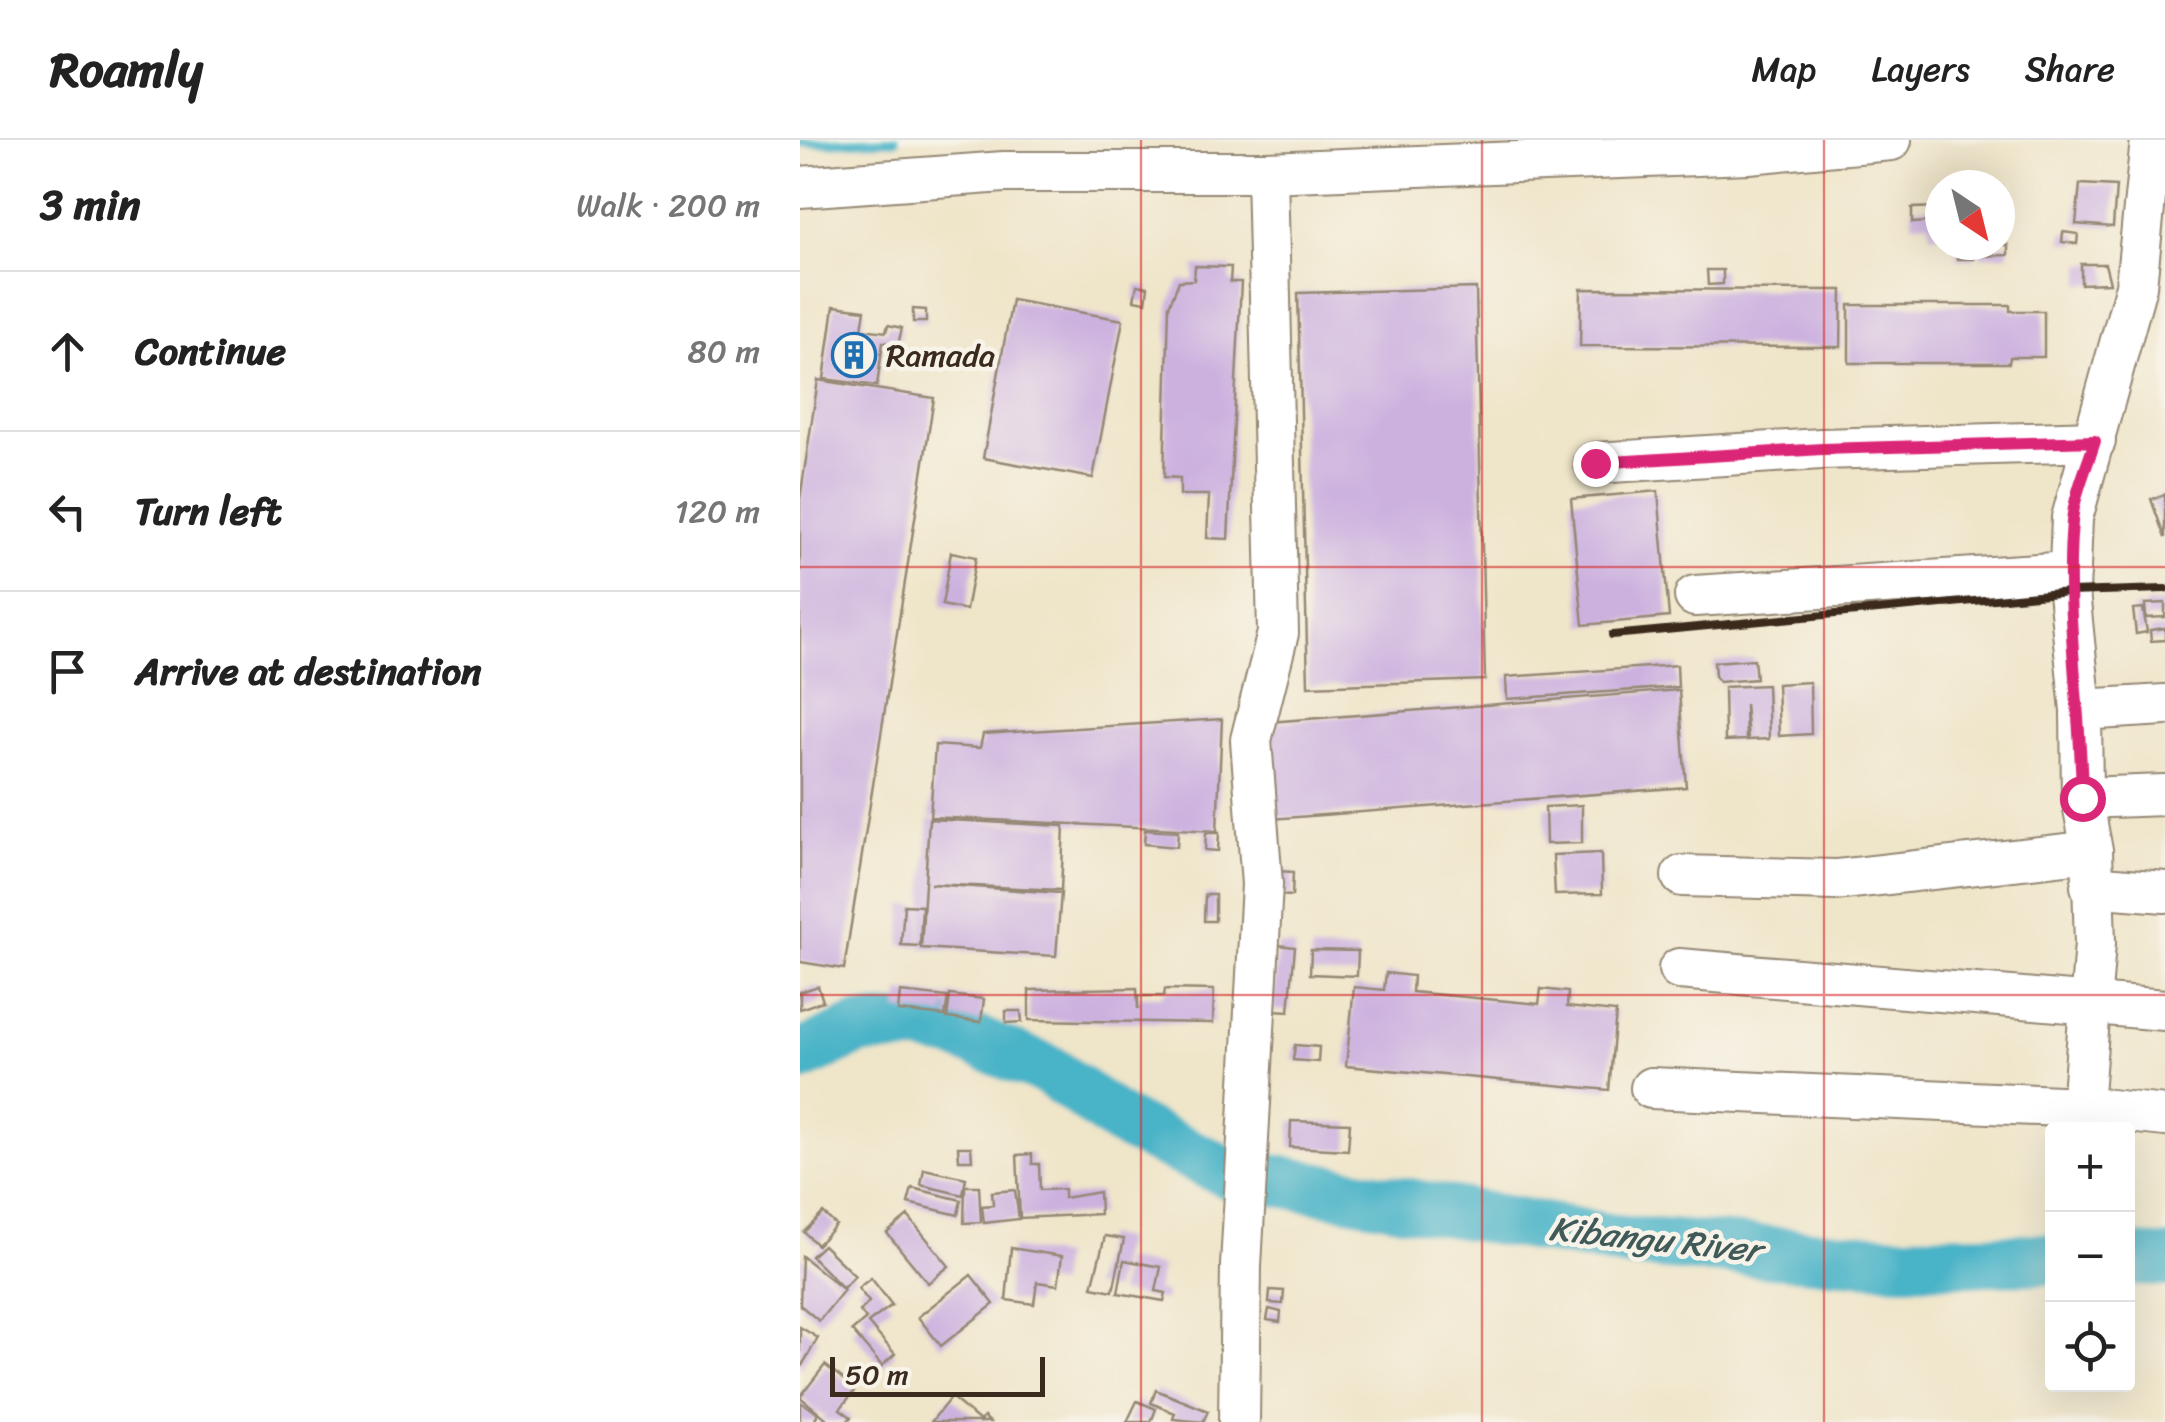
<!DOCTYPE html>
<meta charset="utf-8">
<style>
:root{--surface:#fff;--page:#f6f6f6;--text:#222;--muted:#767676;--line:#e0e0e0}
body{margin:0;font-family:Sriracha,sans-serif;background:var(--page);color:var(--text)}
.controls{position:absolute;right:30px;bottom:30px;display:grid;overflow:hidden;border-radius:10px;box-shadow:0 10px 40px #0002}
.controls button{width:90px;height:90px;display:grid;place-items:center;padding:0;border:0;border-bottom:2px solid var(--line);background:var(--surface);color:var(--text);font:50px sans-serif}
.compass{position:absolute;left:1125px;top:30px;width:90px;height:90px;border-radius:50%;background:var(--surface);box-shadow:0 10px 40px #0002;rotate:145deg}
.scale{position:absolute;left:30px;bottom:25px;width:215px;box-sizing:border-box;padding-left:10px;border:5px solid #3b2a1e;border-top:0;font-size:28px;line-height:35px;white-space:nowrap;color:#3b2a1e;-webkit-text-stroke:8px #f7f3e8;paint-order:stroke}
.stop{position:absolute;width:30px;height:30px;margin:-22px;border:8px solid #db2777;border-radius:50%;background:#fff}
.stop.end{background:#db2777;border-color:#fff;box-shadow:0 2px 10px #0008}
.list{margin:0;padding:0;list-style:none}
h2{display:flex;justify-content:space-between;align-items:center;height:130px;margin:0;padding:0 40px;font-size:42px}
h2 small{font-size:32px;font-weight:400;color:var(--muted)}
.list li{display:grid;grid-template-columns:65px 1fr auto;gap:30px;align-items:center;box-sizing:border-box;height:160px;padding:0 40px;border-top:2px solid var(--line)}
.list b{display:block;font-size:38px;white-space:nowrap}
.list em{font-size:32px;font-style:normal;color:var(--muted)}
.icon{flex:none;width:55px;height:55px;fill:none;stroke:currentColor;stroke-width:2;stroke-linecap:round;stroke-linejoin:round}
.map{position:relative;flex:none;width:1365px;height:1282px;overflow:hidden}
header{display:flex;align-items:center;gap:60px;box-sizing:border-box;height:140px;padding:0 50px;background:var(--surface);border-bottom:2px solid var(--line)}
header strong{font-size:48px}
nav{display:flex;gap:55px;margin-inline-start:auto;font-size:35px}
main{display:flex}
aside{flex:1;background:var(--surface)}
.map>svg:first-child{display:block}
</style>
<header>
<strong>Roamly</strong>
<nav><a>Map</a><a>Layers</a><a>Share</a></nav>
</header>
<main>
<aside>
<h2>3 min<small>Walk · 200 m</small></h2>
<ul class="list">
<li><svg class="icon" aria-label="ahead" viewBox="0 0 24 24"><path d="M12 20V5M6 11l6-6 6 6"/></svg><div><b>Continue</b></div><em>80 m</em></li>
<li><svg class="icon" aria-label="left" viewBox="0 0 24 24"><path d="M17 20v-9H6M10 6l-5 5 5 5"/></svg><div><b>Turn left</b></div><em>120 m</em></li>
<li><svg class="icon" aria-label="arrive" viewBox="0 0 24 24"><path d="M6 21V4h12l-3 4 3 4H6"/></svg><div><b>Arrive at destination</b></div></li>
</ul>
</aside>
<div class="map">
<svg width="1365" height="1282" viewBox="0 0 1365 1282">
<rect width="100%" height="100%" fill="#f7f3e8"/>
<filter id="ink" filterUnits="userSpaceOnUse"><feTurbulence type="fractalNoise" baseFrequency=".01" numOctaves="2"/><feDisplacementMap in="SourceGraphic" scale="20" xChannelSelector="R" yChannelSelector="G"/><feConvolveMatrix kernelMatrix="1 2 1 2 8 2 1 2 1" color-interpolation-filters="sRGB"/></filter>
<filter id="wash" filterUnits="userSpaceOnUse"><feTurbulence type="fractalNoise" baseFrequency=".0048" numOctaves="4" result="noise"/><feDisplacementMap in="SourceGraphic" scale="40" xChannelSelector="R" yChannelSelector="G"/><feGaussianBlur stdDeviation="2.25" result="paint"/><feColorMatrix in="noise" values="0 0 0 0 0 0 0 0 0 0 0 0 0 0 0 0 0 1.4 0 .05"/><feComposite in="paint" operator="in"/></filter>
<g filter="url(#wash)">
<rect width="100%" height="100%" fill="#efe5c9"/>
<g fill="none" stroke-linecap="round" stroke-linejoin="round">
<!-- stream -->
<polyline stroke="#49b3c7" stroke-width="9" points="0,3 95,0"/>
<!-- river -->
<g stroke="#49b3c7" stroke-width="52">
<polyline points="0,916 59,889 119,887 154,893 250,931 321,982 431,1034"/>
<polyline points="462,1038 825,1102 1100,1121 1252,1119"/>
<polyline points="1328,1120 1365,1121"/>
</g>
</g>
<g id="blocks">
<!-- building -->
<g fill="#ccb1df">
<polygon points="1280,44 1316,46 1313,87 1276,84"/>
<polygon points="1140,67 1140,94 1130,95 1129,82 1112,83 1112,68"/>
<polygon points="1263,92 1278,94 1277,104 1262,102"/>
<polygon points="1180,105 1208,105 1208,115 1180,116"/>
<polygon points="1156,108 1174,108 1174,119 1157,119"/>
<polygon points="1281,124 1305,124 1310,143 1281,144"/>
<polygon points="395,126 431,127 430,142 441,142 428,399 407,398 409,355 380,355 380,338 364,337 369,166 379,141 394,140"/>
<polygon points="907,130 923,130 923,144 908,145"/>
<polygon points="337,145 348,147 346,162 334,160"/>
<polygon points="676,148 685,540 508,546 498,153"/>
<polygon points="781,149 1042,150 1041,207 780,206"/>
<polygon points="212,160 323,180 293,338 183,318"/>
<polygon points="1049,165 1210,165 1210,171 1244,171 1244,217 1210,217 1209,223 1049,223"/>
<polygon points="34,166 65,170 62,189 86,192 88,185 102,188 98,205 83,202 77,246 24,239"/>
<polygon points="113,169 126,170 126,182 113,182"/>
<polygon points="18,240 134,258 44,829 0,822 0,359"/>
<polygon points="858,351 869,477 783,485 771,359"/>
<polygon points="1365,354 1365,398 1351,359"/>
<polygon points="151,412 176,417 166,470 142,465"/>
<polygon points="1365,463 1365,477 1346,478 1345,464"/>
<polygon points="1343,468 1347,492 1336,494 1333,469"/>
<polygon points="1365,488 1365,500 1351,501 1350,490"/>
<polygon points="954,519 956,539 919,542 915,536 914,522"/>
<polygon points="877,525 878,547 707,559 706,537"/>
<polygon points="1010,542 1011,594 979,596 977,544"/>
<polygon points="967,545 969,599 948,600 945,564 946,600 925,601 924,547"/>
<polygon points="879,550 886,647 472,679 469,582"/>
<polygon points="422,579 417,691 130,677 135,605 180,608 183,594"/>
<polygon points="782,665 782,703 746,704 745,667"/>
<polygon points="129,679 264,686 261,750 130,744 261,753 256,816 121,808"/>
<polygon points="345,690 378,692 377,707 344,704"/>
<polygon points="406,693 419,693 418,711 405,710"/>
<polygon points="801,713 802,754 755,755 753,715"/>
<polygon points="477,731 493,732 492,756 476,755"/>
<polygon points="405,755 415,755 415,781 404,781"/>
<polygon points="104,765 122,766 120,806 101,805"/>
<polygon points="478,805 495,807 489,871 472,870"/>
<polygon points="511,810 558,811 557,836 510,834"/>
<polygon points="586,833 613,836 612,852 739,864 741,849 768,852 767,867 816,872 809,950 546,926 554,847 584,850"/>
<polygon points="18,846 23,861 0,869 0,852"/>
<polygon points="337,848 338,869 338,856 364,856 365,849 414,850 413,883 229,880 229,850"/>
<polygon points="100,852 148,857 145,876 98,871"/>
<polygon points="150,855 184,859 181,882 147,878"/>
<polygon points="206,871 221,871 222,882 206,883"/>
<polygon points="495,905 519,907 518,922 493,920"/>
<polygon points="491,981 550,983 548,1010 490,1007"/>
<polygon points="158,1007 171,1007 172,1020 159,1020"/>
<polygon points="232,1014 232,1024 239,1024 240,1050 264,1049 264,1058 299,1052 300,1074 220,1078 217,1015"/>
<polygon points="124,1029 166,1038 163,1055 121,1045"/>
<polygon points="165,1046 179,1046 181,1082 164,1083"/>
<polygon points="112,1048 161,1060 158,1075 108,1063"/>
<polygon points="215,1050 219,1079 184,1083 182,1066 193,1065 192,1052"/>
<polygon points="23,1073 36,1085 17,1105 4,1092"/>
<polygon points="108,1076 149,1126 128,1143 87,1093"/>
<polygon points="305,1096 324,1099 313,1151 292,1147"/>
<polygon points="23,1105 55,1136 43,1148 11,1116"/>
<polygon points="211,1108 262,1116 258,1145 237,1142 234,1164 206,1160"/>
<polygon points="2,1116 44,1150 19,1181 0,1165"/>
<polygon points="324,1120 361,1127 356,1151 366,1153 364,1161 318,1153"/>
<polygon points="171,1135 194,1164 141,1206 118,1177"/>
<polygon points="71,1138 92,1165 68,1183 95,1214 82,1226 52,1191 66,1179 60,1171 69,1162 58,1148"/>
<polygon points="470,1150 484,1151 483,1164 469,1163"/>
<polygon points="469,1169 481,1172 480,1182 467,1180"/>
<polygon points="0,1187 18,1198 0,1229"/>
<polygon points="25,1225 56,1249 40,1269 51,1277 47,1282 19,1282 26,1278 0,1257"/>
<polygon points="356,1250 408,1271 403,1282 373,1279 375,1273 351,1263"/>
<polygon points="151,1257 180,1281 184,1277 190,1282 131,1282"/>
<polygon points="337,1261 356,1269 351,1282 327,1282"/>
<polygon points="0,1262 18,1273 15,1280 18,1282 0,1282"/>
</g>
</g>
</g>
<g filter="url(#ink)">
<use href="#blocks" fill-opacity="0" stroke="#958874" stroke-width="2.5"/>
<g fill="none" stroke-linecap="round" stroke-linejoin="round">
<defs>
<g id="minor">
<polyline points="0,47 204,32 467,32 948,13 1091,0"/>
<polyline points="795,323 1021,309 1295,301"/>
<polyline points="895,456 1270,432"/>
<polyline points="1281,570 1365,565"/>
<polyline points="1282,658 1365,655"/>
<polyline points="882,736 1036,740 1292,711"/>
<polyline points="1291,746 1365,752"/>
<polyline points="879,829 1365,870"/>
<polyline points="851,948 1282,967 1365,976"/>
<polyline points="1282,967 1295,803 1292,711 1282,658 1281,570 1269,452 1272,378 1336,146 1351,0"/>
<polyline points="439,1282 441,1126 462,744 451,600 478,493 467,32"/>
</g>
</defs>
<!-- minor casing -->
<use href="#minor" stroke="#958874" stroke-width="44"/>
<!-- minor -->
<use href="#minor" stroke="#fff" stroke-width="40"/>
<!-- rail -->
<polyline stroke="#3b2a1e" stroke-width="8" points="812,495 1269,452 1365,449"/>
</g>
</g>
<g fill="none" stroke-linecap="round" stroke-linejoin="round" filter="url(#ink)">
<!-- route -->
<path stroke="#db2777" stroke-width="12" d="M795,323L1022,309L1295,301C1287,327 1274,355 1272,382C1264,473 1281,566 1282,658"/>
</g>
<!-- grid -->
<path fill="none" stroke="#d62828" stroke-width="2.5" stroke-opacity="0.55" d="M341,0V1282M682,0V1282M1024,0V1282M0,427H1365M0,855H1365"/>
<!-- icons -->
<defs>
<symbol id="building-ring" viewBox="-11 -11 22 22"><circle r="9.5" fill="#f7f3e8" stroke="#1f6fb2" stroke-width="1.5"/><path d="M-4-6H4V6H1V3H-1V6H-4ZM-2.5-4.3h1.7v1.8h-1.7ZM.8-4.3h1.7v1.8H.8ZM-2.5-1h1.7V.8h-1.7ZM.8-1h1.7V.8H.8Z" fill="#1f6fb2"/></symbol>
</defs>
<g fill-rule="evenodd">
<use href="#building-ring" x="29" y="190" width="50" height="50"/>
</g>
<g text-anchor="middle" stroke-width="9" stroke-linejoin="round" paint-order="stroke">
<!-- poi labels -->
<g font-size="32" fill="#3b2a1e" stroke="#f7f3e8" text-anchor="start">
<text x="86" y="226">Ramada</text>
</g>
<!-- water labels -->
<g font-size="35" font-style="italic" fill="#405a59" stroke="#f7f3e8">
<text transform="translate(855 1099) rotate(6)" y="12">Kibangu River</text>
</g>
</g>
</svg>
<div class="controls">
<button>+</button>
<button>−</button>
<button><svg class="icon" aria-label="locate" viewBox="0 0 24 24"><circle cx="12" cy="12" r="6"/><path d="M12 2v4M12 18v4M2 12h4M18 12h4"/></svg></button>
</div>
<svg class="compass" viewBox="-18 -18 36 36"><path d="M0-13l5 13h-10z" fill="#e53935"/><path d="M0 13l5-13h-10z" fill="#767676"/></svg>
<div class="scale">50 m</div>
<div class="stop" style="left:1282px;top:658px"></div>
<div class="stop end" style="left:795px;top:323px"></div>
</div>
</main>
